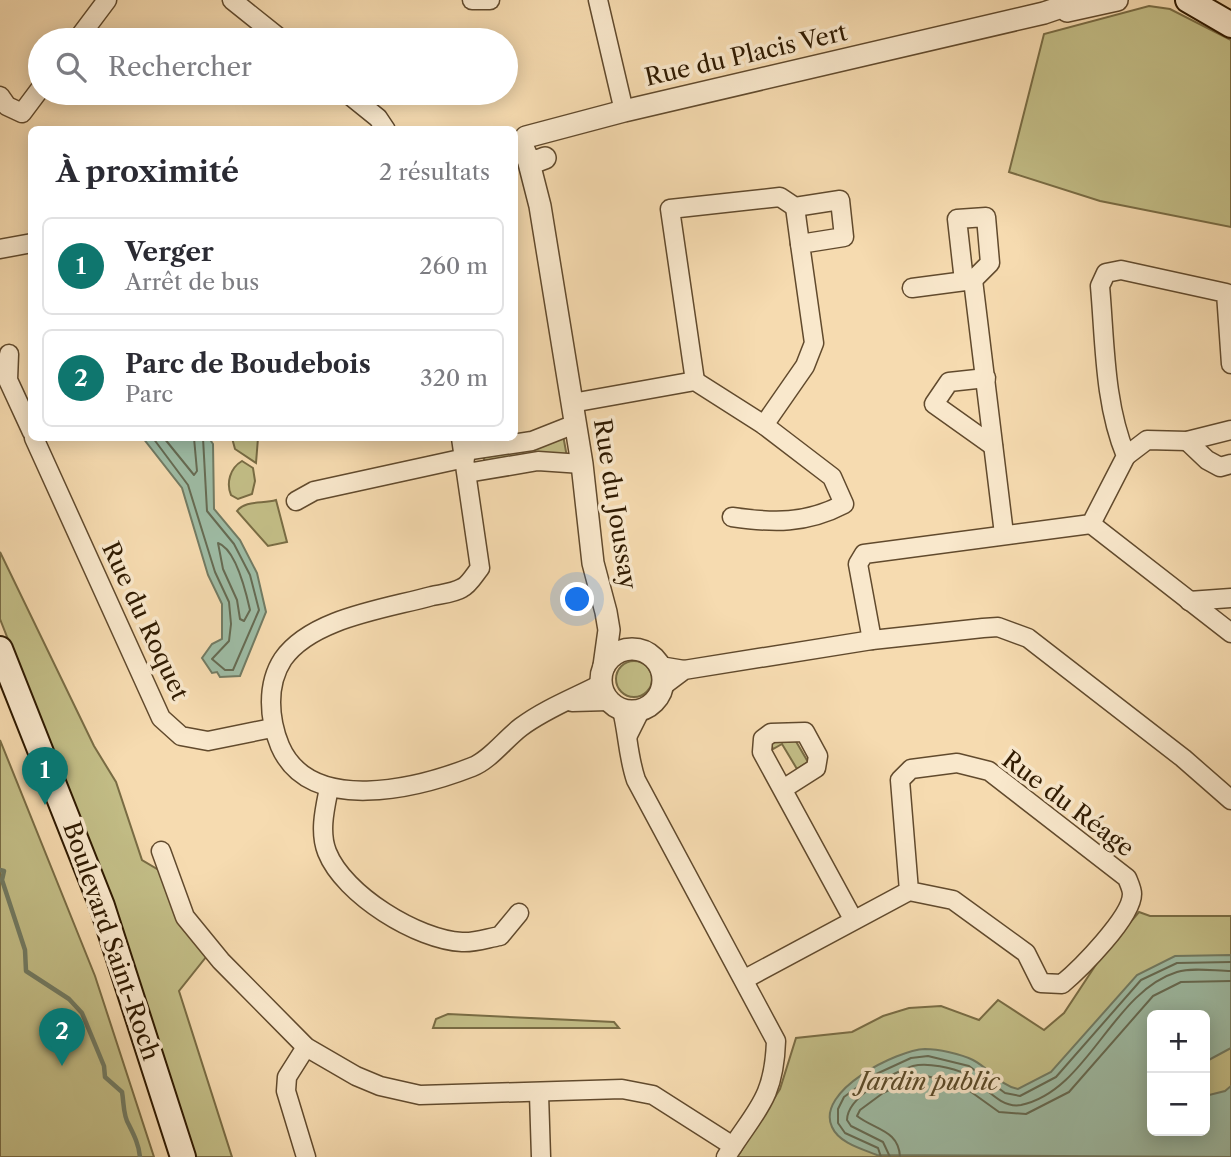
<!DOCTYPE html>
<html lang="fr">
<meta charset="utf-8">
<style>
:root{--surface:#fff;--page:#f2f2f3;--text:#2b2b33;--muted:#7c7c81;--line:#e1e1e2;--accent:#0f766e}
body{margin:0;font-family:"Libre Caslon Text",serif;background:var(--page);color:var(--text)}
.controls{position:absolute;right:21px;bottom:21px;display:grid;overflow:hidden;border-radius:10px;box-shadow:0 4px 18px #0003}
.controls button{width:63px;height:63px;display:grid;place-items:center;padding:0;border:0;border-bottom:2px solid var(--line);background:var(--surface);color:var(--text);font:35px sans-serif}
.you{position:absolute;left:578px;top:600px;width:24px;height:24px;margin:-18px;border:5px solid #fff;border-radius:50%;background:#1a73e8;box-shadow:0 0 0 10px #1a73e833}
.badge{display:grid;place-items:center;width:46px;height:46px;border-radius:50%;background:var(--accent);color:#fff;font-size:23px;font-weight:700}
.pin{position:absolute;translate:-50% -58px;filter:drop-shadow(0 2px 4px #0008)}
.pin::after{content:'';position:absolute;top:37px;width:24px;height:21px;background:inherit;clip-path:polygon(0 0,100% 0,50% 100%)}
.list{margin:0;padding:0;list-style:none}
h2{display:flex;justify-content:space-between;align-items:center;height:91px;margin:0;padding:0 28px;font-size:30px}
h2 small{font-size:23px;font-weight:400;color:var(--muted)}
.list li{display:grid;grid-template-columns:46px 1fr auto;gap:21px;align-items:center;box-sizing:border-box;height:98px;margin:0 14px 14px;padding:0 14px;border:2px solid var(--line);border-radius:10px}
.list b{display:block;font-size:26px;white-space:nowrap}
.list p{margin:0;font-size:23px;white-space:nowrap;color:var(--muted)}
.list em{font-size:23px;font-style:normal;color:var(--muted)}
.icon{flex:none;width:38px;height:38px;fill:none;stroke:currentColor;stroke-width:2;stroke-linecap:round;stroke-linejoin:round}
.map{position:relative;flex:none;width:1231px;height:1157px;overflow:hidden}
.search{position:absolute;background:var(--surface);box-shadow:0 4px 18px #0003;left:28px;top:28px;width:490px;height:77px;display:flex;align-items:center;gap:18px;box-sizing:border-box;padding:0 24px;border-radius:38px;color:var(--muted);font-size:26px}
.panel{position:absolute;background:var(--surface);box-shadow:0 4px 18px #0003;left:28px;top:126px;width:490px;height:315px;border-radius:10px}
.map>svg:first-child{display:block}
</style>
<div class="map">
<svg width="1231" height="1157" viewBox="0 0 1231 1157">
<rect width="100%" height="100%" fill="#f6dbb0"/>
<filter id="stains"><feTurbulence type="fractalNoise" baseFrequency=".00286" numOctaves="4"/><feColorMatrix values="0 0 0 0 .2 0 0 0 0 .09 0 0 0 0 .02 0 0 0 .5 -.17"/></filter>
<radialGradient id="worn" r=".72"><stop offset=".6" stop-color="#630" stop-opacity="0"/><stop offset="1" stop-color="#630" stop-opacity=".3"/></radialGradient>
<!-- green -->
<g fill="#c3be87" stroke="#796c44" stroke-width="2" fill-rule="evenodd">
<polygon points="1149,6 1170,9 1231,40 1231,227 1100,201 1009,172 1044,34"/>
<polygon points="563,435 567,457 485,462 483,456"/>
<polygon points="232,438 258,438 256,463 235,449"/>
<path d="M242,461L253,468L255,481L252,494L238,499L231,495C226,483 230,468 242,461Z"/>
<path d="M276,500L287,542L268,546L237,511C245,500 263,504 276,500Z"/>
<polygon points="0,552 94,746 116,782 142,860 162,872 179,923 206,957 179,991 232,1157 195,1157 170,1078 49,743 0,619"/>
<circle cx="634" cy="679" r="18"/>
<polygon points="794,738 808,762 797,769 782,744 773,749 771,744 781,739"/>
<polygon points="0,740 95,976 154,1157 0,1157"/>
<path d="M1139,912L1150,916H1231V1157H737L780,1089L796,1038L852,1032L883,1016L909,1008L941,1006L979,1020L998,1000L1044,1030L1064,1013L1103,954ZM1152,1015H1205V1131H1152Z"/>
<polygon points="448,1014 614,1022 619,1028 433,1028 436,1019"/>
</g>
<!-- water -->
<g fill="#9ebca5" stroke="#727b63" stroke-width="2">
<polygon points="143,438 209,438 213,444 214,509 240,540 257,573 266,612 240,676 220,677 217,672 212,673 202,658 212,644 222,639 222,604 208,575 182,488"/>
<path d="M1231,955V1048L1205,1062V1015H1152V1131H1205V1096L1225,1091L1231,1086V1157L877,1155C862,1149 839,1143 832,1127C815,1091 897,1050 925,1049C938,1049 961,1054 973,1060C989,1068 999,1085 1018,1089L1051,1072L1137,975L1175,956Z"/>
</g>
<g fill="none" stroke-linecap="round" stroke-linejoin="round">
<!-- shore -->
<g stroke="#666b53" stroke-width="2">
<polyline points="153,438 188,485 215,572 229,602 231,624 229,641 212,659 225,670 233,670 259,610 250,575 234,544 207,511 203,438"/>
<polyline points="164,438 194,475 197,471 194,438"/>
<path d="M218,543C236,549 246,592 250,610L244,621L240,619L237,600L223,569Z"/>
<polyline points="881,1157 878,1148 845,1133 838,1123 838,1109 844,1097 874,1075 911,1058 928,1056 969,1066 1005,1093 1020,1096 1056,1077 1141,980 1177,963 1231,962"/>
<path d="M890,1157L883,1142L851,1126L847,1120C847,1097 892,1073 913,1066C927,1062 953,1068 966,1074C983,1083 999,1109 1021,1105C1088,1091 1112,992 1177,972C1193,967 1215,971 1231,971"/>
<path d="M900,1157C899,1130 875,1130 857,1116L860,1110L883,1093L916,1077L926,1076L960,1084L999,1112L1026,1114L1069,1092L1153,996L1181,982L1231,981"/>
</g>
<!-- stream -->
<path stroke="#727b63" stroke-width="4.5" d="M0,870L4,871L2,880L25,950L26,971L69,999L82,1013L104,1066L105,1077L122,1092C124,1103 123,1116 129,1125C134,1135 139,1145 140,1157"/>
<defs>
<g id="minor">
<polyline points="232,0 282,40"/>
<polyline points="472,0 490,0"/>
<polyline points="598,0 624,111"/>
<polyline points="77,40 107,0"/>
<polyline points="347,93 378,118 386,130"/>
<polyline points="0,96 7,106 22,113 40,89"/>
<polyline points="795,207 800,244"/>
<polyline points="0,249 32,243"/>
<polyline points="964,281 957,219 986,217 990,263 973,280"/>
<polyline points="912,288 973,280 1004,534"/>
<polyline points="9,354 8,380 32,432"/>
<polyline points="986,378 949,382 934,404 993,446"/>
<polyline points="695,381 670,209 780,197 795,207 840,200 844,237 800,244 814,343 805,366 764,425"/>
<path d="M572,403L695,381L764,425L832,477L844,504C806,524 773,523 732,517"/>
<polyline points="34,438 161,718 181,736 208,741 272,728"/>
<path d="M461,438L480,568C475,574 469,585 462,588C454,593 441,594 432,596C385,609 312,618 283,659C266,685 269,719 280,746C310,816 418,788 472,767C490,760 505,739 521,727C545,709 574,698 601,684"/>
<polyline points="1187,441 1207,460 1220,467 1231,464"/>
<polyline points="464,451 532,441 575,424"/>
<polyline points="1126,456 1147,440 1187,441 1231,430"/>
<polyline points="467,473 538,461 582,464"/>
<polyline points="296,501 314,491 465,458"/>
<polyline points="1091,524 1231,633"/>
<polyline points="1189,601 1231,598"/>
<path d="M872,640L858,564L864,554L1091,524L1126,456C1104,403 1105,342 1100,286L1106,273L1121,270L1226,293L1231,364"/>
<polyline points="660,666 684,670"/>
<polyline points="664,685 684,670 872,640 983,628 998,627 1028,638 1183,758 1231,800"/>
<polyline points="572,702 608,701"/>
<path d="M622,710C628,734 628,757 636,780L776,1041C774,1101 755,1110 726,1157"/>
<polyline points="628,735 640,711"/>
<path d="M329,788C325,808 319,832 327,852C344,895 418,940 462,942C474,943 488,938 500,936L519,913"/>
<polyline points="783,789 816,768 818,756 805,732 771,733 763,739 762,752 853,919"/>
<polyline points="161,851 185,917 221,961 306,1047 356,1076 380,1086 420,1095 622,1089 653,1095 733,1146"/>
<path d="M745,979L909,891L953,900L1026,953L1041,983L1062,984C1080,969 1132,917 1132,894C1132,889 1129,883 1127,878L989,771L957,763L911,769L900,780L909,891"/>
<polyline points="306,1047 287,1077 286,1091 306,1157"/>
<polyline points="539,1094 541,1157"/>
</g>
<g id="tertiary">
<polyline points="1067,11 1117,0"/>
<polyline points="545,158 537,161 528,159 522,145 526,137 624,111 1044,13 1082,0"/>
<polyline points="528,159 540,206 582,464 593,563 606,612 609,630 604,666"/>
<circle cx="632" cy="680" r="31"/>
</g>
<g id="secondary">
<polyline points="1188,0 1231,25"/>
<polyline points="0,649 102,906 183,1157"/>
</g>
</defs>
<!-- minor casing -->
<use href="#minor" stroke="#614a2d" stroke-width="21"/>
<!-- tertiary casing -->
<use href="#tertiary" stroke="#614a2d" stroke-width="24"/>
<!-- secondary casing -->
<use href="#secondary" stroke="#2f1a01" stroke-width="28"/>
<!-- minor -->
<use href="#minor" stroke="#f9e8cc" stroke-width="18"/>
<!-- tertiary -->
<use href="#tertiary" stroke="#f9e8cc" stroke-width="21"/>
<!-- secondary -->
<use href="#secondary" stroke="#f9e8cc" stroke-width="24"/>
</g>
<g text-anchor="middle" stroke-width="7" stroke-linejoin="round" paint-order="stroke">
<!-- street labels -->
<g font-size="24" fill="#2f1a01" stroke="#f9e8cc">
<text transform="translate(746 55) rotate(-13)" y="8">Rue du Placis Vert</text>
<text transform="translate(615 504) rotate(81)" y="8">Rue du Joussay</text>
<text transform="translate(145 621) rotate(65)" y="8">Rue du Roquet</text>
<text transform="translate(1068 804) rotate(37)" y="8">Rue du Réage</text>
<text transform="translate(111 941) rotate(71)" y="8">Boulevard Saint-Roch</text>
</g>
<!-- park labels -->
<g font-size="24" font-style="italic" fill="#5b4b29" stroke="#f9e8cc">
<text x="929" y="1090">Jardin public</text>
</g>
</g>
<rect width="100%" height="100%" filter="url(#stains)"/>
<rect width="100%" height="100%" fill="url(#worn)"/>
</svg>
<div class="controls">
<button>+</button>
<button>−</button>
</div>
<div class="you"></div>
<div class="pin badge" style="left:45px;top:805px">1</div>
<div class="pin badge" style="left:62px;top:1066px">2</div>
<div class="search"><svg class="icon" aria-label="search" viewBox="0 0 24 24"><circle cx="10" cy="10" r="6"/><path d="M15 15l6 6"/></svg>Rechercher</div>
<section class="panel">
<h2>À proximité<small>2 résultats</small></h2>
<ul class="list">
<li><span class="badge">1</span><div><b>Verger</b><p>Arrêt de bus</p></div><em>260 m</em></li>
<li><span class="badge">2</span><div><b>Parc de Boudebois</b><p>Parc</p></div><em>320 m</em></li>
</ul>
</section>
</div>
